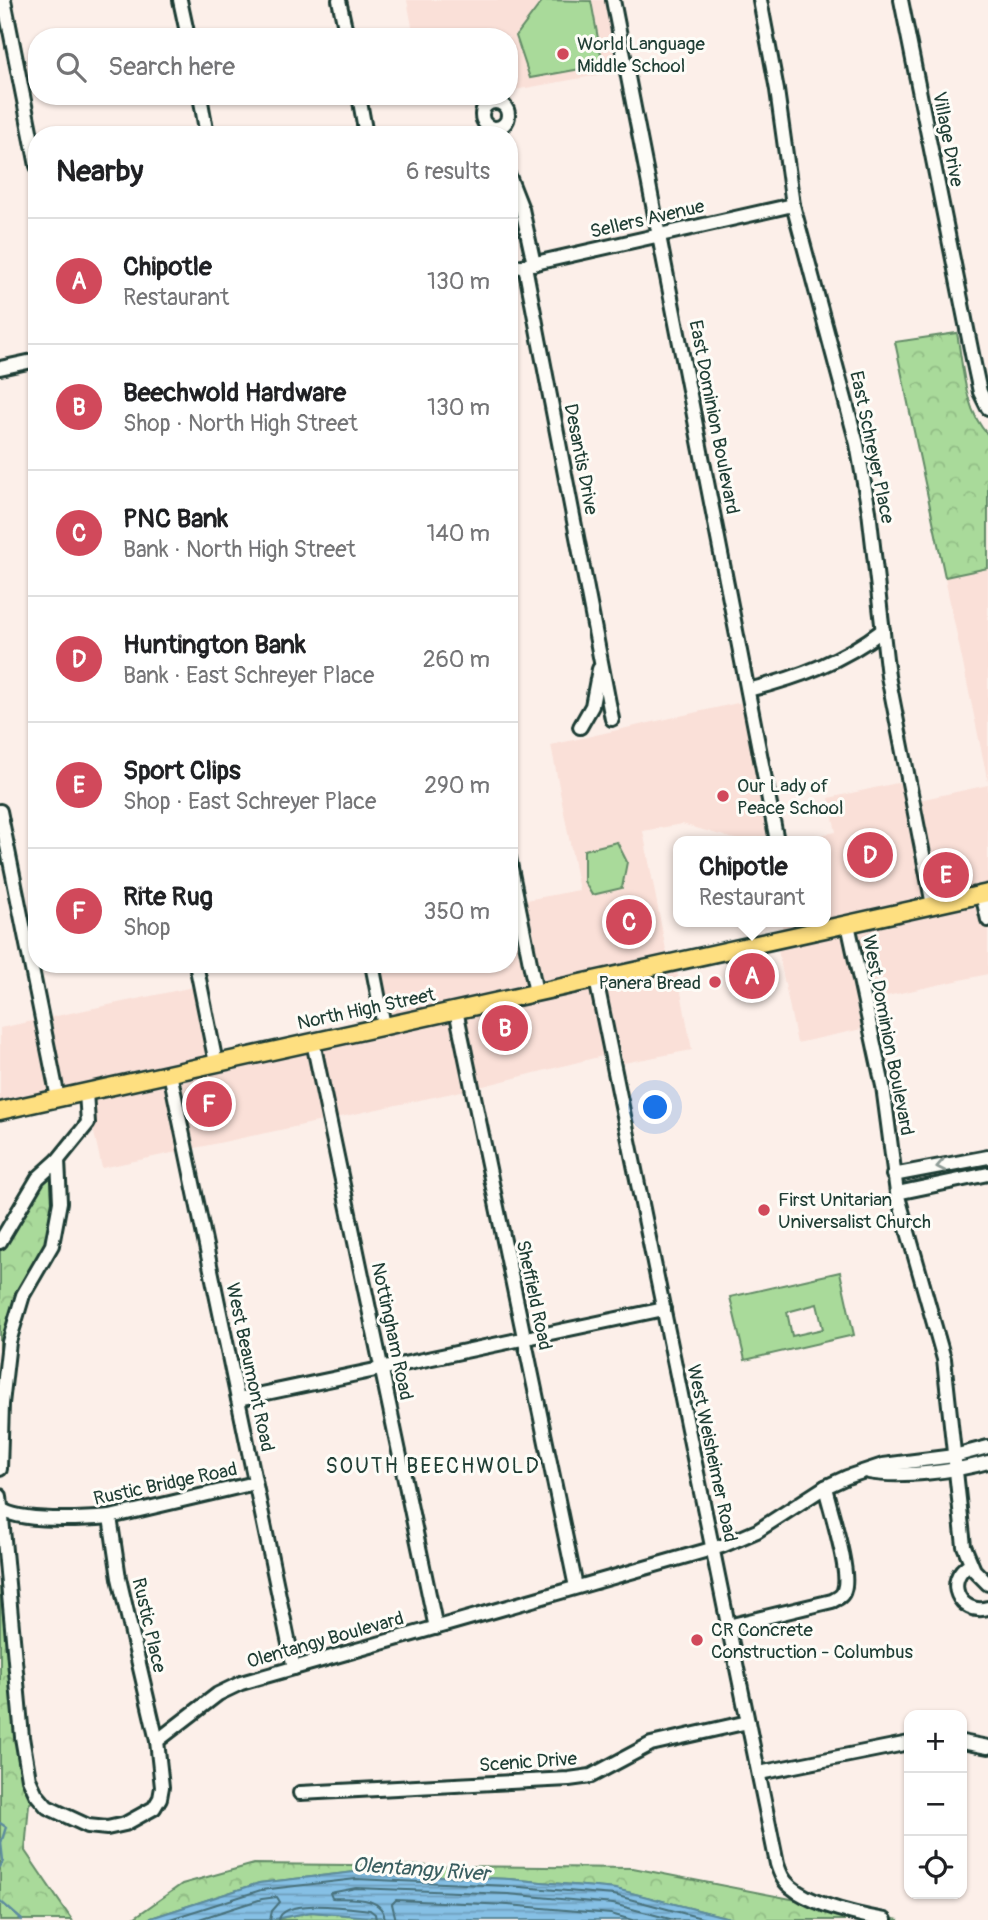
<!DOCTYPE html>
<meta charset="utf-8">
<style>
:root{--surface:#fff;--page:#f6f6f6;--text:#202124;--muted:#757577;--line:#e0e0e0;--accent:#d1495b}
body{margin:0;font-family:Pangolin,sans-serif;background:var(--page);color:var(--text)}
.controls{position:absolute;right:21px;bottom:21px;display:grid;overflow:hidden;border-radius:14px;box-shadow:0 2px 5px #0004}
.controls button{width:63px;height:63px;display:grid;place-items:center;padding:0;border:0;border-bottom:2px solid var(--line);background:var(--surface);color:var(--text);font:35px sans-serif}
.you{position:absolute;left:656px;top:1108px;width:24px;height:24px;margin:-18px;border:5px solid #fff;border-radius:50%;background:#1a73e8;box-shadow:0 0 0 10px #1a73e833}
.badge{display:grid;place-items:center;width:46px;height:46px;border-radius:50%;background:var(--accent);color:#fff;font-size:23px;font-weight:700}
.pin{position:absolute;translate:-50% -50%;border:4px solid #fff;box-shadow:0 2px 7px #0006}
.popup{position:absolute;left:673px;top:836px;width:158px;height:91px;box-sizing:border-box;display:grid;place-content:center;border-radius:14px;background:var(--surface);filter:drop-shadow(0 2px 5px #0005);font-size:23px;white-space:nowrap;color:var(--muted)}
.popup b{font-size:26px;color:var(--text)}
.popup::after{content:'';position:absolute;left:50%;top:100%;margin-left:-14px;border:14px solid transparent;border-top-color:var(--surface)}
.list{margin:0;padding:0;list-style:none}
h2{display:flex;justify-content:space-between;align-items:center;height:91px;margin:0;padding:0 28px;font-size:30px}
h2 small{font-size:23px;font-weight:400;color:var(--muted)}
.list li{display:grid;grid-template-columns:46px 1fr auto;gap:21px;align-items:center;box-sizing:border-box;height:126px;padding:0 28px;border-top:2px solid var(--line)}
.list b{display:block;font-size:26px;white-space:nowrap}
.list p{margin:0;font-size:23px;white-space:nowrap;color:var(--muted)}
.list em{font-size:23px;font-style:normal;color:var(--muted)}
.icon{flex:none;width:38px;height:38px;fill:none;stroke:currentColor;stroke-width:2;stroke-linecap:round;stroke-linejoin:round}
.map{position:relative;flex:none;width:988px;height:1920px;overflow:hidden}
.search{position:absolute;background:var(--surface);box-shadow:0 2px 5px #0004;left:28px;top:28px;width:490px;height:77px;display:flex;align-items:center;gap:18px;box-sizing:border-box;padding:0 24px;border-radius:28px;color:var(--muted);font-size:26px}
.panel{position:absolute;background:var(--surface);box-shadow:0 2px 5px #0004;left:28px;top:126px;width:490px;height:847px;border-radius:28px}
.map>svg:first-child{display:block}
</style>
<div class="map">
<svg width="988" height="1920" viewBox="0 0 988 1920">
<defs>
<pattern id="forest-crowns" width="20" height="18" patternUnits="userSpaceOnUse" patternTransform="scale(1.75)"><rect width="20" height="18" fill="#a9da9a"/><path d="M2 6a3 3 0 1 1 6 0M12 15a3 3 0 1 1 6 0" fill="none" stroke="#91bc85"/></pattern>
<pattern id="water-rules" width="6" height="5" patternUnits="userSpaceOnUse" patternTransform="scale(1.75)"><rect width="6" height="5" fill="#86c0e5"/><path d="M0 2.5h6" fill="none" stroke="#6d9dba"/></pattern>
</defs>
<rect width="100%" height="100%" fill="#fcefe9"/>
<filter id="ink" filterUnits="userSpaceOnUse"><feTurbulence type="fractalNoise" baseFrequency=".0143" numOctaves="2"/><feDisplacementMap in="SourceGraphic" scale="14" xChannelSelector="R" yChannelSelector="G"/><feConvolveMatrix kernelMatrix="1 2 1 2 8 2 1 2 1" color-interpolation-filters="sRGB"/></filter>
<g filter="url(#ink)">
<!-- built -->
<g fill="#fae0d8">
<polygon points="407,0 608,0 621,71 509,91 509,37 414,37"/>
<polygon points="957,333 969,398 980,427 988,435 988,782 895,342"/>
<polygon points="742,702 767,836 738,840 682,824 643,831 666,950 677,971 692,1050 613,1065 610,1054 471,1089 102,1168 85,1093 0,1112 0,1028 198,986 216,1063 383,1024 370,964 509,964 509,920 520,917 516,902 579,890 551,745"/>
<polygon points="906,781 910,802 988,785 988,974 864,1001 871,1027 797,1043 778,950 783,922 826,922 826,841 786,841 836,832 829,798"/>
</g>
<!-- grass -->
<g fill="#a9da9a" stroke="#648c67" stroke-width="2" fill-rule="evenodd">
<polygon points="543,0 591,1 603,65 530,78 516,36"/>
<polygon points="617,842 627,862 622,888 592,895 584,881 584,850"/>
<path d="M840,1272L854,1335L745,1360L730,1297ZM817,1304L823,1329L792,1336L787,1312Z"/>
</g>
<!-- forest -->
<g fill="url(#forest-crowns)" stroke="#648c67" stroke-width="2">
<path d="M957,333C963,365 964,410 988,435V568L945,577L895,342Z"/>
<polygon points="58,1160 52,1245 9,1342 0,1469 0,1242"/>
<polygon points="0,1496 20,1707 38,1797 29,1804 25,1851 72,1920 0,1920"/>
<polygon points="254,1864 633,1868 899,1920 737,1920 615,1889 509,1879 355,1872 259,1883 145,1920 131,1920 182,1884"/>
<polygon points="311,1912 372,1917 471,1920 270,1920"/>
</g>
<!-- water -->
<polygon fill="url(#water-rules)" stroke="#5d8c9e" stroke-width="2" points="355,1872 509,1879 616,1889 737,1920 471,1920 372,1917 311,1912 270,1920 145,1920 259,1883"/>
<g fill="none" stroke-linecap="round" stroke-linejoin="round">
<!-- shore -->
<g stroke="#48717b" stroke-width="2">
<polyline points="167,1920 261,1890 356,1879 509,1886 614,1895 709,1920"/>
<polyline points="196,1920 262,1899 277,1897 280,1902 272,1911 270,1920"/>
<path d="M279,1920C282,1897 352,1908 370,1910L375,1914L376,1920"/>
<path d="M385,1920C383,1895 351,1899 332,1898L330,1893L356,1888L508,1894L613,1904L674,1920"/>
<polyline points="396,1920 392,1904 396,1900 508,1905 611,1914 632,1920"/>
</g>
<!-- stream -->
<g stroke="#5d8c9e" stroke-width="2.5">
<polyline points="0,1823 6,1827 1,1843 3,1861 0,1867"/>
<polyline points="0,1901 22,1920"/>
</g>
<defs>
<g id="minor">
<polyline points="4,0 37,166"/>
<polyline points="180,0 188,37"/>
<polyline points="339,0 347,37"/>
<polyline points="613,0 777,841"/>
<polyline points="760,0 777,90 793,205 857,444 869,511 888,676 933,905"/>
<polyline points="901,0 974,364 980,392 988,408"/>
<polyline points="200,96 207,135"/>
<polyline points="359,96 366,135"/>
<circle cx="495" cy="115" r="13"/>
<polyline points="509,176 522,209 534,264"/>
<polyline points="525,266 612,719"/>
<polyline points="509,269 793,205"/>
<polyline points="0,368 37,360"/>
<path d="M748,690C797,678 841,662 883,630"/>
<polyline points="580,727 592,706 599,669"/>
<polyline points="0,811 58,1098"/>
<polyline points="509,858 536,993"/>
<polyline points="982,894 988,920"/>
<polyline points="848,924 883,1086 897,1193 944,1359 964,1546 974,1570 988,1584"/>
<polyline points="196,964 216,1063"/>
<polyline points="372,964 384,1026"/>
<path d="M596,979L777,1864C780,1873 783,1881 791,1887C812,1905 858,1915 885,1920"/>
<polyline points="456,1010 576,1587"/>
<polyline points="313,1042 436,1628"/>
<polyline points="170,1073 294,1668"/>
<polyline points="893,1175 988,1157"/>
<polyline points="897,1193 988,1174"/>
<polyline points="0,1242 38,1178 58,1160 88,1123 86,1092"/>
<polyline points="238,1399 664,1309"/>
<polyline points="0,1469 2,1404 9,1342 23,1295 52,1245 60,1202 58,1160"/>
<path d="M869,1472C899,1478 958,1471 988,1462"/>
<polyline points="0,1496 22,1737 29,1779 36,1794 47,1807 88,1826 107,1828 125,1824 154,1808 160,1798 162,1787 157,1741 119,1578 110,1517"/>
<path d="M0,1508C17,1523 86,1519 110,1517L255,1483"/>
<path d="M970,1564C943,1579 959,1616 988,1608"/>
<path d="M728,1626L832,1601C838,1598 843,1596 844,1590C851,1572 830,1509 825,1487"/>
<polyline points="157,1741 218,1694 241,1683 722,1546 757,1531 825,1487 847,1477 883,1465 954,1456 988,1447"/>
<polyline points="962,1742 988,1747"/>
<polyline points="759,1773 909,1743"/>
<polyline points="300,1793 569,1779 591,1776 651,1744 748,1722"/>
</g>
<polyline id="major" points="0,1111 988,893"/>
</defs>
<!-- minor casing -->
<use href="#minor" stroke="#1f3d34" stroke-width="18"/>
<!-- major casing -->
<use href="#major" stroke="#1f3d34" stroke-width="21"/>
<!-- minor -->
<use href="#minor" stroke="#fdfcf7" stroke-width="12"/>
<!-- major -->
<use href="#major" stroke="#fedf80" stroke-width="16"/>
</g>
<!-- one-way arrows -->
<defs><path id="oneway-chevron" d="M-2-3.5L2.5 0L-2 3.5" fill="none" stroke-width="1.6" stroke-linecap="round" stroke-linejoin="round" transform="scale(1.75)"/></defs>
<use stroke="#8e9c96" href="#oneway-chevron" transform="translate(941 1166) rotate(169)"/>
</g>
<!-- markers -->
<g fill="#d1495b" stroke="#fdfcf7" stroke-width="2.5">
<circle cx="563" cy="54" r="7"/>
<circle cx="723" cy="796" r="7"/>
<circle cx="715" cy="982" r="7"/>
<circle cx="764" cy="1210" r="7"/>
<circle cx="697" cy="1640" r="7"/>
</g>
<g text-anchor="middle" stroke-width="6" stroke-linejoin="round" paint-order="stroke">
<!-- poi labels -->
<g font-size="19" fill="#1f3d34" stroke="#fdfcf7" text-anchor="start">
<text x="577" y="50">World Language<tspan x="577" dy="22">Middle School</tspan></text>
<text x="737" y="792">Our Lady of<tspan x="737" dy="22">Peace School</tspan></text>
<text x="701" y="989" text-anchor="end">Panera Bread</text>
<text x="778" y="1206">First Unitarian<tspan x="778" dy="22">Universalist Church</tspan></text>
<text x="711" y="1636">CR Concrete<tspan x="711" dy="22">Construction - Columbus</tspan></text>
</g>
<!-- street labels -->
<g font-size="19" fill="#1f3d34" stroke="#fdfcf7">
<text transform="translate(949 139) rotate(79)" y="7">Village Drive</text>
<text transform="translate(647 218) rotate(-13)" y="7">Sellers Avenue</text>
<text transform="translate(715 417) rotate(79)" y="7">East Dominion Boulevard</text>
<text transform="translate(873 447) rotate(78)" y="7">East Schreyer Place</text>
<text transform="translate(582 459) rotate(79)" y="7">Desantis Drive</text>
<text transform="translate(366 1008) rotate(-12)" y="7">North High Street</text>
<text transform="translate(889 1035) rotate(79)" y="7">West Dominion Boulevard</text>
<text transform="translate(535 1295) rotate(78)" y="7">Sheffield Road</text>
<text transform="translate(393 1331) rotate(78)" y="7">Nottingham Road</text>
<text transform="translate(251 1367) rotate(78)" y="7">West Beaumont Road</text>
<text transform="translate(713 1453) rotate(78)" y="7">West Weisheimer Road</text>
<text transform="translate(165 1483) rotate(-12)" y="7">Rustic Bridge Road</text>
<text transform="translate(150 1625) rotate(77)" y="7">Rustic Place</text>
<text transform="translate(325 1639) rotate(-16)" y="7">Olentangy Boulevard</text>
<text transform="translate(528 1761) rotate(-4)" y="7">Scenic Drive</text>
</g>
<!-- neighbourhood labels -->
<g font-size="21" letter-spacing="2" fill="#1f3d34" stroke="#fdfcf7">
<text x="433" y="1473">SOUTH BEECHWOLD</text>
</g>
<!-- water labels -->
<g font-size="21" font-style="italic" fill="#395e60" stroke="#fdfcf7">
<text transform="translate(421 1869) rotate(4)" y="7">Olentangy River</text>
</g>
</g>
</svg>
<div class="controls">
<button>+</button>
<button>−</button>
<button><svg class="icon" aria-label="locate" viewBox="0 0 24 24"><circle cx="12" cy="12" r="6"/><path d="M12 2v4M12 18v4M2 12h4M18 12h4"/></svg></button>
</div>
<div class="you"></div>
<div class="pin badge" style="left:752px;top:976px">A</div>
<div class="popup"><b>Chipotle</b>Restaurant</div>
<div class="pin badge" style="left:505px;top:1028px">B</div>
<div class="pin badge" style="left:629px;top:922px">C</div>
<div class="pin badge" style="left:870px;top:855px">D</div>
<div class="pin badge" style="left:946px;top:875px">E</div>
<div class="pin badge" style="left:209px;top:1104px">F</div>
<div class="search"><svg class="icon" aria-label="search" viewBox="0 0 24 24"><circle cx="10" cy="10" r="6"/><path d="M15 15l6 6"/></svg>Search here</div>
<section class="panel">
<h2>Nearby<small>6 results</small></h2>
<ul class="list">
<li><span class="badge">A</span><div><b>Chipotle</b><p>Restaurant</p></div><em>130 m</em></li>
<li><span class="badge">B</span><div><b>Beechwold Hardware</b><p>Shop · North High Street</p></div><em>130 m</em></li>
<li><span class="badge">C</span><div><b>PNC Bank</b><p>Bank · North High Street</p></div><em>140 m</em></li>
<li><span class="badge">D</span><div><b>Huntington Bank</b><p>Bank · East Schreyer Place</p></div><em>260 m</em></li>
<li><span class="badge">E</span><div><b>Sport Clips</b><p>Shop · East Schreyer Place</p></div><em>290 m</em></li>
<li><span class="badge">F</span><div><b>Rite Rug</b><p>Shop</p></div><em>350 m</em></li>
</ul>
</section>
</div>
